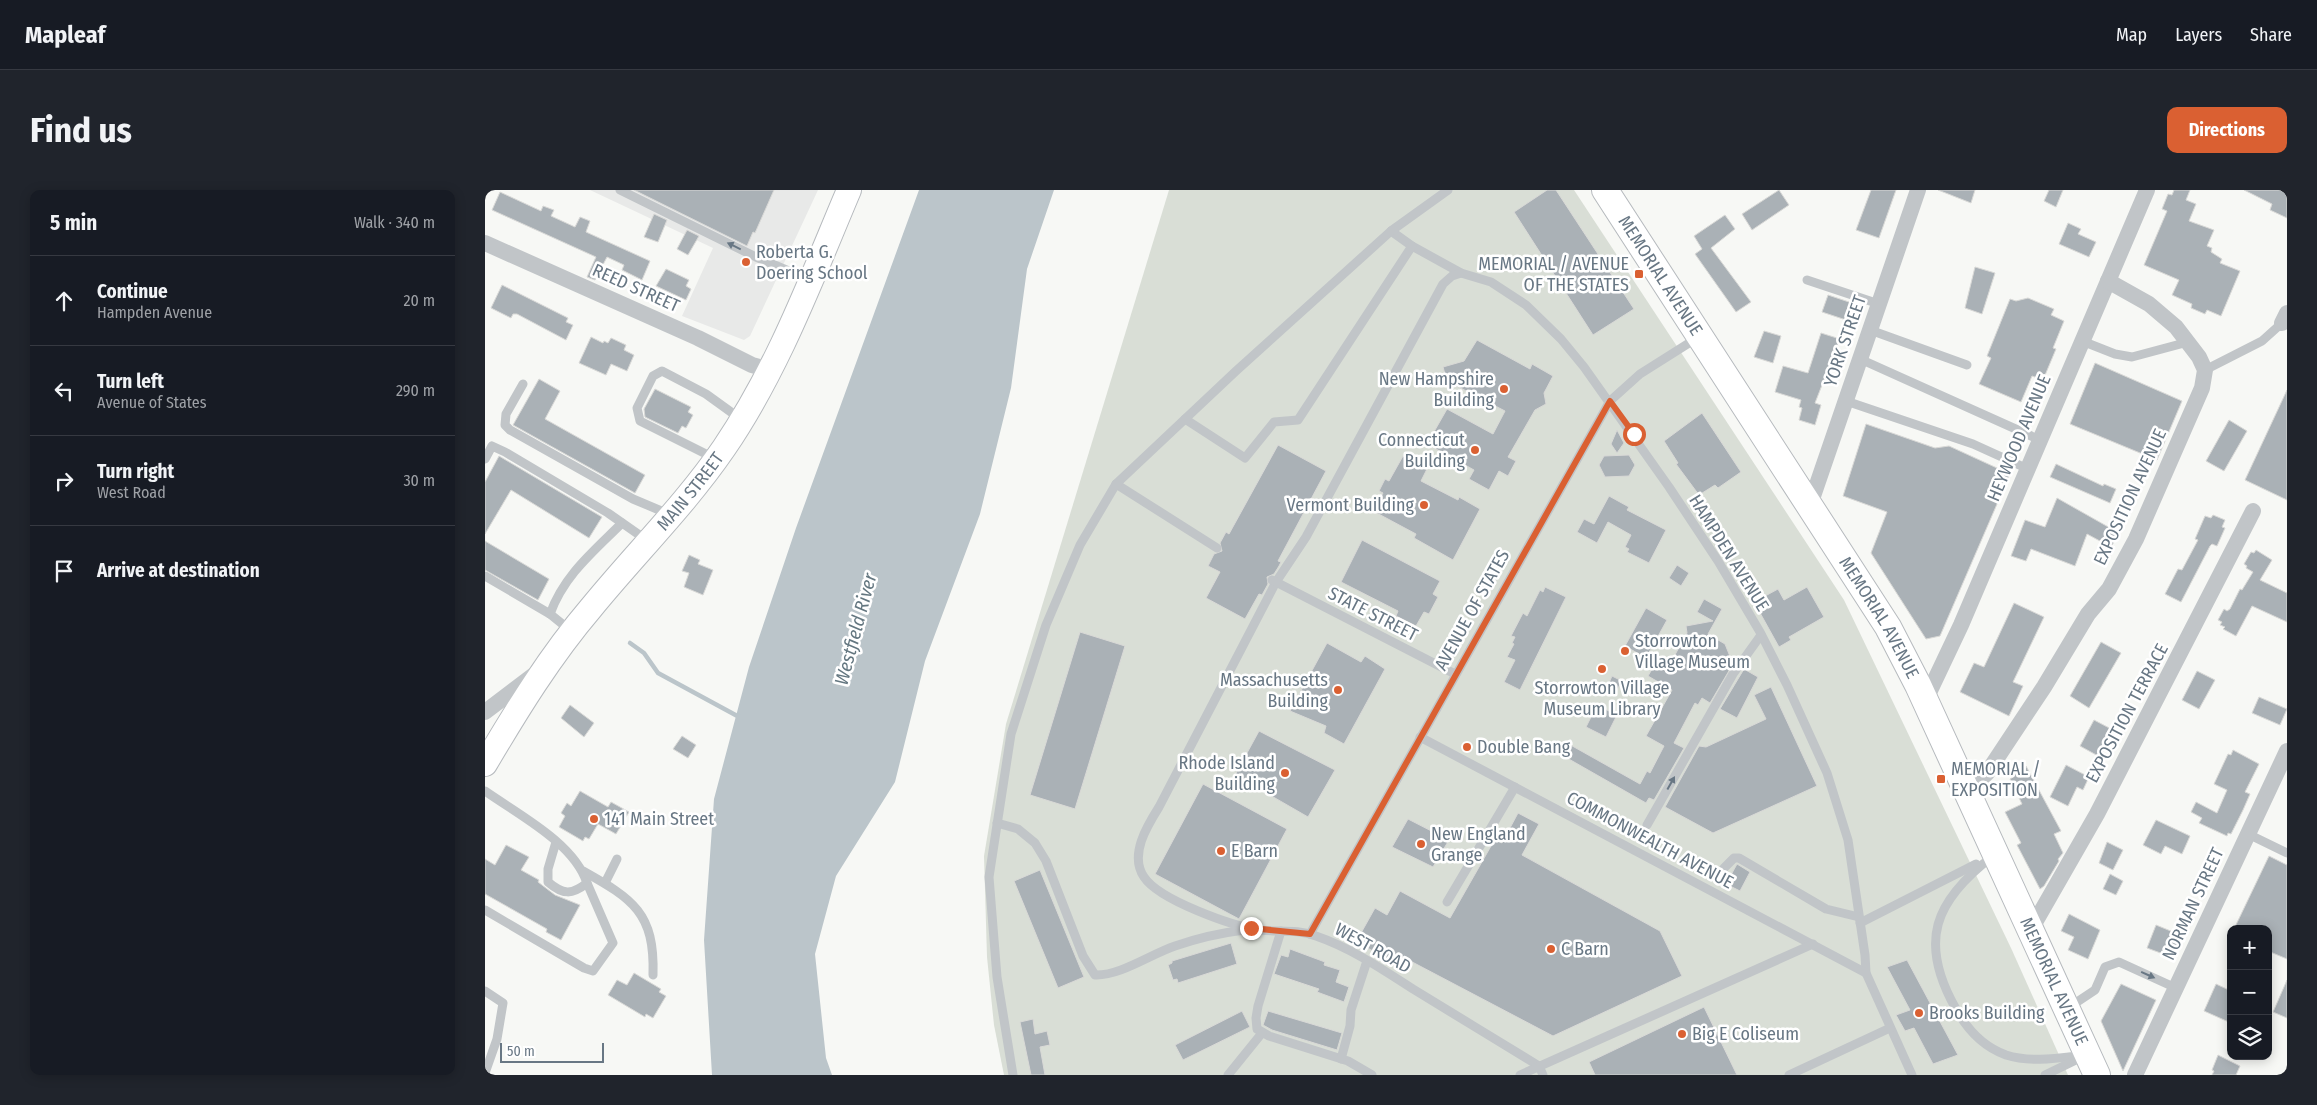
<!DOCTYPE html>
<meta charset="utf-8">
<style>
:root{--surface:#171b24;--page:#20242c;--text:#f1f3f6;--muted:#9ea1a6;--line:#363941;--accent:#da6032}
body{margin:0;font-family:"Fira Sans Condensed",sans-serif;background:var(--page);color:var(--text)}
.controls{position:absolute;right:15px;bottom:15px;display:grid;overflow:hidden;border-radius:10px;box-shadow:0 2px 12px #0003}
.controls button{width:45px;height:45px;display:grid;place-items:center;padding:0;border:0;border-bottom:1px solid var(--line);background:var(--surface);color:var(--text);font:25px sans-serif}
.scale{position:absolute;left:15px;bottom:12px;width:104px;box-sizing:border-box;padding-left:5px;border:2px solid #687784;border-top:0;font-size:14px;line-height:18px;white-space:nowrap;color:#687784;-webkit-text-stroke:4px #fff;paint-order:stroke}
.stop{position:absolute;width:15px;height:15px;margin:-11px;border:4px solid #da6032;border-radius:50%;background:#fff}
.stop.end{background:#da6032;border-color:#fff;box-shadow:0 1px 5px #0008}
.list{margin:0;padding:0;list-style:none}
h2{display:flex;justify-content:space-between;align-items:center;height:65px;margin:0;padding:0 20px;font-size:21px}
h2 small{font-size:16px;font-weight:400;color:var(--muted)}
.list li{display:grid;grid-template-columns:32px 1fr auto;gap:15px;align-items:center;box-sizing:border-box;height:90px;padding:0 20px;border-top:1px solid var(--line)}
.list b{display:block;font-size:19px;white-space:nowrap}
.list p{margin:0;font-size:16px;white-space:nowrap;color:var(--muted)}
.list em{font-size:16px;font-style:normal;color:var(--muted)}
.icon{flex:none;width:28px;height:28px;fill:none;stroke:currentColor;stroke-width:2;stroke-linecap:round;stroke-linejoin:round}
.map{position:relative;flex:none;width:1802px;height:885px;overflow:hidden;border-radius:10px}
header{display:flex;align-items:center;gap:30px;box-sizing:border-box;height:70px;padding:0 25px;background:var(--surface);border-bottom:1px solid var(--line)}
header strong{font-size:24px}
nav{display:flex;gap:28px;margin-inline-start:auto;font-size:18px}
.intro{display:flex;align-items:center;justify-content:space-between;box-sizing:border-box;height:120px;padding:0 30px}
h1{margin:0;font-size:35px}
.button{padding:12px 22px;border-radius:10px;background:var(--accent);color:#fff;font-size:18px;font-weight:700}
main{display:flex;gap:30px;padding:0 30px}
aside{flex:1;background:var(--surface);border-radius:10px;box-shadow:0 2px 12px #0003}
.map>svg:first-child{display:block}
</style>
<header>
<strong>Mapleaf</strong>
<nav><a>Map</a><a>Layers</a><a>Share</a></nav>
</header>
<div class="intro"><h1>Find us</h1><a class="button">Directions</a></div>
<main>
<aside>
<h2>5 min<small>Walk · 340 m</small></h2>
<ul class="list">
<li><svg class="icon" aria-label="ahead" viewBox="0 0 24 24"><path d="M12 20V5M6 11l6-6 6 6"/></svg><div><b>Continue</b><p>Hampden Avenue</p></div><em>20 m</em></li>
<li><svg class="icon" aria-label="left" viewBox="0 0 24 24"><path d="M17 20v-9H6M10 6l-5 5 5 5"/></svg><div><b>Turn left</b><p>Avenue of States</p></div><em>290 m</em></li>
<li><svg class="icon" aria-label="right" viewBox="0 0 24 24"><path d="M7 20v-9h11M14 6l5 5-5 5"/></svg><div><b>Turn right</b><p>West Road</p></div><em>30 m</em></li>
<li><svg class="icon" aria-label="arrive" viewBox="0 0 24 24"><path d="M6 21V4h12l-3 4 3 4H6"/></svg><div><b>Arrive at destination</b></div></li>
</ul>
</aside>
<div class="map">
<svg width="1802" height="885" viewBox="0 0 1802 885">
<rect width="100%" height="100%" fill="#f7f8f5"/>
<!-- built -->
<polygon fill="#e8e9e8" points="105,0 333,0 265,146 259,150 197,126 228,58"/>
<!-- green -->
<polygon fill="#d9ded6" points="684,0 1089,0 1359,410 1526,758 1583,885 519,885 509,835 502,767 499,666 521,534"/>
<!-- water -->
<polygon fill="#bbc5ca" points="434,0 569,0 542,79 526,198 495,324 440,471 410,592 351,686 330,764 341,868 347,885 227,885 219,750 229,609 264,477 311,338"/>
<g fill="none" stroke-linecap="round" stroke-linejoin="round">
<!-- stream -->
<polyline stroke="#bbc5ca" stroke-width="4.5" points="145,453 159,463 173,483 256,528"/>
</g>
<!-- building -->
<g fill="#aab1b6" stroke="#d9d9d7">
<polygon points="149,0 289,0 270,43 268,42 262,56"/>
<polygon points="1062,0 1071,0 1149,119 1108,145 1029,22"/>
<polygon points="1294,0 1304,15 1267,40 1257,24"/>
<polygon points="1386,0 1411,0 1394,48 1371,40"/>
<polygon points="1453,0 1490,0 1486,13"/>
<polygon points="1564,0 1578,0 1571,17 1559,11"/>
<polygon points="1689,0 1705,0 1701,10 1711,14 1704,31 1729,40 1722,56 1727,58 1726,62 1737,69 1735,73 1755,81 1736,126 1722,120 1720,124 1706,118 1707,114 1687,105 1694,90 1659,75 1682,21 1677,19 1683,4 1687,5"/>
<polygon points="1759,0 1802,0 1802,28 1785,20 1787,14"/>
<polygon points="15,2 56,21 58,16 69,20 66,26 90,37 95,27 105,31 101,42 165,71 157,90 137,80 139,75 122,67 110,90 102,87 111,67 7,20"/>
<polygon points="169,24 182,30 173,52 159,47"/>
<polygon points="1240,25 1250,39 1226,58 1266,112 1251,122 1210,64 1217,59 1209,46"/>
<polygon points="1583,33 1596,39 1593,44 1611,52 1604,67 1574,54"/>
<polygon points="202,40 214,46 203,65 192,59"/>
<polygon points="1490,77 1510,83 1497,124 1480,118"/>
<polygon points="181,79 204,90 201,96 206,99 201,110 171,96"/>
<polygon points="17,95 83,128 81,132 88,135 81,150 32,124 28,124 26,128 6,118"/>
<polygon points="1343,105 1367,113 1361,130 1337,122"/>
<polygon points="1543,108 1569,119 1566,125 1579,131 1568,158 1571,159 1558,190 1547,186 1536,212 1494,194 1506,168 1502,166 1525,109 1531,111"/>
<polygon points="1279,141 1296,146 1288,173 1269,167"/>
<polygon points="1336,143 1355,149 1330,213 1336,215 1330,235 1314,230 1317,218 1314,217 1316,210 1290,202 1298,176 1323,183"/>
<polygon points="106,147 118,153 119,151 123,153 126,148 141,155 139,160 149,165 142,181 126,174 121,185 94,173"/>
<polygon points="992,150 1045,179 1047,174 1068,186 1059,203 1061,214 1050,220 1023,267 1031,271 1023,286 1014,281 1004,300 984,289 989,280 942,254 962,219 1008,244 1020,221 962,191 958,177 979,171"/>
<polygon points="1610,173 1697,211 1672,270 1585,234"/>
<polygon points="54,189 75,201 60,229 160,285 150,303 28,235"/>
<polygon points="170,199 206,217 203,222 208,225 201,238 197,236 193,243 160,227 159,219"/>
<polygon points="1802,200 1802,310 1760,290"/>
<polygon points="1217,223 1256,282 1233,298 1230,295 1214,305 1191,274 1193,273 1179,251"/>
<polygon points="1744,230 1762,241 1739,281 1721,271"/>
<polygon points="1381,234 1450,258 1464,256 1525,284 1455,446 1441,449 1386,363 1402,322 1358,306"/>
<polygon points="1132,240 1139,253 1132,263 1126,254"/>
<polygon points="793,255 841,281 793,371 796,372 794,376 789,384 782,387 783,394 777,405 774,404 760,429 721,408 735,382 723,376 729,364 737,361 735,353 741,342 744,344"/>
<polygon points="1144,265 1150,275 1144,286 1120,287 1114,275 1119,266"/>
<polygon points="14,266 117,327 104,348 26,300 0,344 0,292"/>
<polygon points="918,266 942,279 936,291 973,310 974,307 995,319 968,370 929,348 931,344 888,321 898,303 894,301 900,289 904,291"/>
<polygon points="1571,274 1618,296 1619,294 1631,299 1625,313 1565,287"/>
<polygon points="1124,306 1144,317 1142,320 1181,340 1164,373 1142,362 1144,359 1140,357 1146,345 1123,332 1112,353 1092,342 1099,329 1109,334"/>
<polygon points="1572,308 1634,343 1626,357 1602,344 1590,376 1546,359 1541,371 1526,366 1540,330 1560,337"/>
<polygon points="1728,325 1740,330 1737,337 1740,338 1732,356 1727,354 1725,356 1696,412 1680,404 1693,379 1697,380 1713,350 1710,349 1720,326 1726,328"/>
<polygon points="877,350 955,391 948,404 953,407 944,424 939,422 931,436 911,426 913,421 856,392"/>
<polygon points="0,351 64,389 53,410 0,380"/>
<polygon points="1771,360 1787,370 1775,390 1802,403 1802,432 1767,416 1751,446 1738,439 1740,437 1735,435 1737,432 1733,430 1739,419 1742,421 1745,419 1755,399 1757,400 1768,382 1761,378 1762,376 1759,374 1766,362 1769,363"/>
<polygon points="204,365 215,370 213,374 228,380 218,405 199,397 204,383 197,381"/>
<polygon points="1192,375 1204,383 1196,396 1184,388"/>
<polygon points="1060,397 1081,407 1035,500 1019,492 1030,470 1022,467 1029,454 1027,453 1030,447 1026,446 1038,423 1042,426 1055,400 1058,402"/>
<polygon points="1322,397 1339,427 1304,447 1306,450 1294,457 1269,412 1293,399 1299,410"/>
<polygon points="1219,409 1237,419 1223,444 1240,454 1248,474 1225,513 1217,508 1213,515 1210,513 1189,553 1199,558 1169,610 1164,608 1161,613 1075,564 1082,553 1155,594 1162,581 1165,583 1179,556 1161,546 1187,500 1163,486 1170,474 1181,481 1202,443 1201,436 1228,431 1212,422"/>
<polygon points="1529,413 1559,427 1528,492 1538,496 1524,526 1475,502 1489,473 1499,477"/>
<polygon points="1161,418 1182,430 1161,468 1140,456"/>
<polygon points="595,442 640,456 590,619 545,605"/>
<polygon points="1616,452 1636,463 1604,518 1585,506"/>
<polygon points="842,453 876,472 880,466 900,479 859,554 839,543 841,536 805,521"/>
<polygon points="1259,479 1273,487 1252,528 1235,519"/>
<polygon points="1712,481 1730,490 1714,519 1697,510"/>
<polygon points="1127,486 1137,491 1132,500 1123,495"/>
<polygon points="1286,497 1332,596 1228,643 1180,617 1214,556 1221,557 1281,529 1269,505"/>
<polygon points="1774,507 1802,519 1795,535 1767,523"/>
<polygon points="85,515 109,533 99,547 76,528"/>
<polygon points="1112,515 1132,525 1121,547 1101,537"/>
<polygon points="1609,530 1630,541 1615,567 1595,556"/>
<polygon points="774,541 850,580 823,627 750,585"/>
<polygon points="197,546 211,555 203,568 188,559"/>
<polygon points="1748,560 1774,574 1760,602 1765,604 1758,620 1746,644 1743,643 1742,646 1714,633 1717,628 1706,622 1711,612 1732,623 1742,600 1729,594 1743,564 1746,565"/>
<polygon points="1581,575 1604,587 1598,600 1592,597 1583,616 1565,607"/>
<polygon points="1541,576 1576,641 1569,644 1578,663 1573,669 1574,671 1559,696 1555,699 1532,655 1536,653 1520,622 1537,614 1525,589 1528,587 1526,583"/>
<polygon points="718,594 802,639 754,729 670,684"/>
<polygon points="95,601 123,617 126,612 144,622 131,644 113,634 104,649 100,647 98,651 74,637 80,626 76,623 82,613 86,616"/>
<polygon points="1033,623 1054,634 1037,665 1175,741 1197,786 1068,846 912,764 907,771 871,752 890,718 902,725 915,701 965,728 1010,649 1017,653"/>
<polygon points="923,629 964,650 948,677 907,657"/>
<polygon points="1671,630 1705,646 1697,664 1680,656 1676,664 1658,655"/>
<polygon points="1622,652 1638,660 1628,680 1614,673"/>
<polygon points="21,655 44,667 36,680 54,690 53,692 70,705 95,715 76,750 61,742 62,739 0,704 0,669 10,675"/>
<polygon points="1784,666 1802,675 1802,769 1783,761 1783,739 1749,739"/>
<polygon points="1252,674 1265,682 1255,701 1241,694"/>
<polygon points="555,680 599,787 573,798 529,691"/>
<polygon points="1625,684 1638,691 1631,705 1618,699"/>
<polygon points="1584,724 1615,740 1603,769 1583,760 1589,747 1576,741"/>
<polygon points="1671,735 1698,746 1689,768 1662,758"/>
<polygon points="746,753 752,774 693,793 692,789 688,790 683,775 687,773 687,771"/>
<polygon points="805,759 840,772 839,775 855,780 851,792 864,797 859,812 832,802 834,799 789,784 796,765 803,767"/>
<polygon points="1422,770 1473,865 1448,874 1429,838 1420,841 1411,825 1425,820 1402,777"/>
<polygon points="149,783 176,799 174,802 181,806 168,828 161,824 160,827 123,805 132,790 142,795"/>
<polygon points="1802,790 1802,828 1788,822"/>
<polygon points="1636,794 1671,810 1638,881 1616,831"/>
<polygon points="1731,794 1746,801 1746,833 1719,821"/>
<polygon points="1219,817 1252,885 1110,885 1104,872"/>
<polygon points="757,821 765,837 698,870 690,855"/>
<polygon points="783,821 857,843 852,860 787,840 778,835"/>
<polygon points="548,829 550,844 562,841 565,855 555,857 560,885 546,885 535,832"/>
<polygon points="1733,865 1755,876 1751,885 1727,885 1729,881 1727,880"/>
</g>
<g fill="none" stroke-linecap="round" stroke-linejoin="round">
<defs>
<g id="secondary">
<path id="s1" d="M0,574C32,520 65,466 106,418C150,364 200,315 239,258C293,179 327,87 364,0"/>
</g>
<g id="primary">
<path id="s2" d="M1120,0L1403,437L1433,495L1612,885"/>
</g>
</defs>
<!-- secondary casing -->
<use href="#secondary" stroke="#b6babe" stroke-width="26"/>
<!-- primary casing -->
<use href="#primary" stroke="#b6babe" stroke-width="28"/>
<!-- service -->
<g stroke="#c1c5c8" stroke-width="9">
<polyline points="135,0 271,67 325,90"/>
<polyline points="906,41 927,56 976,83 1006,92 1041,115 1076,149 1099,177 1184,297 1233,371 1275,442 1302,495 1342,583 1363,650 1380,765 1381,783 1427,885"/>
<path d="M976,83L967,86L958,94L821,347L791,392L674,617C662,636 644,665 659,687C674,710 747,736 775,740C793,742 813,739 831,746C866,758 897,779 928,799C970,825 1012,850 1054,876L1058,885"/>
<polyline points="1322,90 1394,114"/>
<polyline points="1385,140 1482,175"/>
<polyline points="1597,151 1630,164 1647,167 1703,152"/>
<polyline points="1375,169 1555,250"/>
<polyline points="1720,180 1777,151 1797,133"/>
<polyline points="38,194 21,224 20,235 25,240 148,309 186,325"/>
<polyline points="1361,211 1488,254 1543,279"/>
<polyline points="700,229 760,268 789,232 813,230 927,56"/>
<polyline points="0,269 7,256 20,262 123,323 163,351"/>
<polyline points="231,269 155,231 152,218 168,186 177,181 221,204 257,230"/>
<polyline points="631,294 732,358"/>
<polyline points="0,386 65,424 86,441"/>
<polyline points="787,390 970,484"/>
<path d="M65,424C79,385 109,361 137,333"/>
<polyline points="935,547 1381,783"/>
<path d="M0,601C34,625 89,653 102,693C87,705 78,705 63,692V679L71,652"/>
<path d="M512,633L533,639L550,653L561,671L598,766L610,785C635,786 666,764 690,756C713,748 735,743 759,740"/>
<polyline points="1162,635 1248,484 1276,445"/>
<polyline points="1763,644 1802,663"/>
<path d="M1508,666C1449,711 1433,752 1471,819C1482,839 1499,857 1521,865C1546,873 1574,868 1600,865"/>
<polyline points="1239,678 1249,668 1254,668 1341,719 1374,727"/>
<path d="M98,681C148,709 170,723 168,785"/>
<polyline points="120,693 132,669"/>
<polyline points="962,712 1030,597"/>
<polyline points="0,720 99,778 108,781 128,753 102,693"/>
<polyline points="1375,733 1491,674"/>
<polyline points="796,741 773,816 771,828 772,839 784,846 863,871 887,885"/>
<polyline points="825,744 1125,211 1155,184 1212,148"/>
<polyline points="0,801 18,813 12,849 0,883"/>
<polyline points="1583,818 1610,800 1620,777 1634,772 1691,798"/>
<polyline points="856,869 865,836 866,820 882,771"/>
<polyline points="528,885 512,787 504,687 526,544 561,435 595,355 631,294 751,181 906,41 963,0"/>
<polyline points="743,885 777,843"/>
<polyline points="1035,885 1328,754"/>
<polyline points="1304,885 1405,838"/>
<polyline points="1560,885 1595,868"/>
</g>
<!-- minor -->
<g stroke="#c1c5c8" stroke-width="16">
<polyline points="0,53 213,148 267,175 285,180"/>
<polyline points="1797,133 1802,123"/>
<polyline points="1325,315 1433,0"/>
<polyline points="1440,511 1476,435 1662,0"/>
<polyline points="0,522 50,484"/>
<polyline points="1481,602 1502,583 1559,497 1603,424 1624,399 1651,349 1717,198 1720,180 1714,167 1691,137 1664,114 1623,91"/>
<polyline points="1545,741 1612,624 1768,321"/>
<polyline points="1650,885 1802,561"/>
</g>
<!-- secondary -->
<use href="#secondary" stroke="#fff" stroke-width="24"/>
<!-- primary -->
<use href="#primary" stroke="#fff" stroke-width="26"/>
</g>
<!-- one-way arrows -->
<defs><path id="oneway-solid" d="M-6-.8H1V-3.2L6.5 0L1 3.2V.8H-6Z" transform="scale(1.25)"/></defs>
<g fill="#687784">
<use href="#oneway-solid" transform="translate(249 56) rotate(-154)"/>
<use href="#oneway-solid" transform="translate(1186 593) rotate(-61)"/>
<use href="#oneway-solid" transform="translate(1663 785) rotate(24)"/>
</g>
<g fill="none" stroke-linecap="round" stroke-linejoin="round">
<!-- route -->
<polyline stroke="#da6032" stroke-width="6" points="766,738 825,744 1125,211 1149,244"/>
</g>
<!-- markers -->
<g fill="#da6032" stroke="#fff" stroke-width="2">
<circle cx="261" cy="72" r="5"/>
<rect x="1149" y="79" width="10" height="10" rx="2.5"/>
<circle cx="1019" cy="199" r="5"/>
<circle cx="990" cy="260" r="5"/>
<circle cx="939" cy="315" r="5"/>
<circle cx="1140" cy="461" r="5"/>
<circle cx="1117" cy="479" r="5"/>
<circle cx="853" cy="500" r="5"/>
<circle cx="982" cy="557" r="5"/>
<circle cx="800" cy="583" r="5"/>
<rect x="1451" y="584" width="10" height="10" rx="2.5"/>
<circle cx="109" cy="629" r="5"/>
<circle cx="936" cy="654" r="5"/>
<circle cx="736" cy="661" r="5"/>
<circle cx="1066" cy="759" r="5"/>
<circle cx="1434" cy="823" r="5"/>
<circle cx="1197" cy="844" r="5"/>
</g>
<g text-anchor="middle" stroke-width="5" stroke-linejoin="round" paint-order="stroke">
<!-- poi labels -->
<g font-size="18" fill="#687784" stroke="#fff" text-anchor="start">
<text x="271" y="68">Roberta G.<tspan x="271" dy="21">Doering School</tspan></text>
<text x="1144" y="80" text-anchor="end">MEMORIAL / AVENUE<tspan x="1144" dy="21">OF THE STATES</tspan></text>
<text x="1009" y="195" text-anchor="end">New Hampshire<tspan x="1009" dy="21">Building</tspan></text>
<text x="980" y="256" text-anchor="end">Connecticut<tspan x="980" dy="21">Building</tspan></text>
<text x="929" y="321" text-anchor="end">Vermont Building</text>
<text x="1150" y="457">Storrowton<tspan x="1150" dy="21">Village Museum</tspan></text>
<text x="843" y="496" text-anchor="end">Massachusetts<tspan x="843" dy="21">Building</tspan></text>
<text x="1117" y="504" text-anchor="middle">Storrowton Village<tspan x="1117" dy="21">Museum Library</tspan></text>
<text x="992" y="563">Double Bang</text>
<text x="790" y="579" text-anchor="end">Rhode Island<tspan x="790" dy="21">Building</tspan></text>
<text x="1466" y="585">MEMORIAL /<tspan x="1466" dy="21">EXPOSITION</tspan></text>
<text x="119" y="635">141 Main Street</text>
<text x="946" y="650">New England<tspan x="946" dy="21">Grange</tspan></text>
<text x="746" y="667">E Barn</text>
<text x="1076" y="765">C Barn</text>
<text x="1444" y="829">Brooks Building</text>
<text x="1207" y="850">Big E Coliseum</text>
</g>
<!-- street labels -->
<g font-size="18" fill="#687784" stroke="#fff">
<text dy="6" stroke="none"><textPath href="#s2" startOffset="102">MEMORIAL AVENUE</textPath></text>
<text transform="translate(151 98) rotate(24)" y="6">REED STREET</text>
<text transform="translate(1360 151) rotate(-71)" y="6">YORK STREET</text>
<text transform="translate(1534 248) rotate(-67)" y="6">HEYWOOD AVENUE</text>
<text dy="6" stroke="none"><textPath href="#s1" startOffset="342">MAIN STREET</textPath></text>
<text transform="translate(1645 307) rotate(-65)" y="6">EXPOSITION AVENUE</text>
<text transform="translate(1244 363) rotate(58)" y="6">HAMPDEN AVENUE</text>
<text transform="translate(987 420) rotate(-61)" y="6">AVENUE OF STATES</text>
<text transform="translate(888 424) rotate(27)" y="6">STATE STREET</text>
<text dy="6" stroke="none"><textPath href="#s2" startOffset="508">MEMORIAL AVENUE</textPath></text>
<text transform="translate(1642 523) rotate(-62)" y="6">EXPOSITION TERRACE</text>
<text transform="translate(1165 650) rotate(28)" y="6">COMMONWEALTH AVENUE</text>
<text transform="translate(1708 714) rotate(-65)" y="6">NORMAN STREET</text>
<text transform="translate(888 758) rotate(29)" y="6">WEST ROAD</text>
<text dy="6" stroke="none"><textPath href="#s2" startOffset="912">MEMORIAL AVENUE</textPath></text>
</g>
<!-- water labels -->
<g font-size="19" font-style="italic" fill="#647780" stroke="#fff">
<text transform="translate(370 439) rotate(-75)" y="7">Westfield River</text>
</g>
</g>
</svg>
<div class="controls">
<button>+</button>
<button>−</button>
<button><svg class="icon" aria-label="layers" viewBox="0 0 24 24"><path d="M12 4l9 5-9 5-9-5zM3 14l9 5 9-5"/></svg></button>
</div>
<div class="scale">50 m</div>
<div class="stop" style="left:1149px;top:244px"></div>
<div class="stop end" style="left:766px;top:738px"></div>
</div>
</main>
